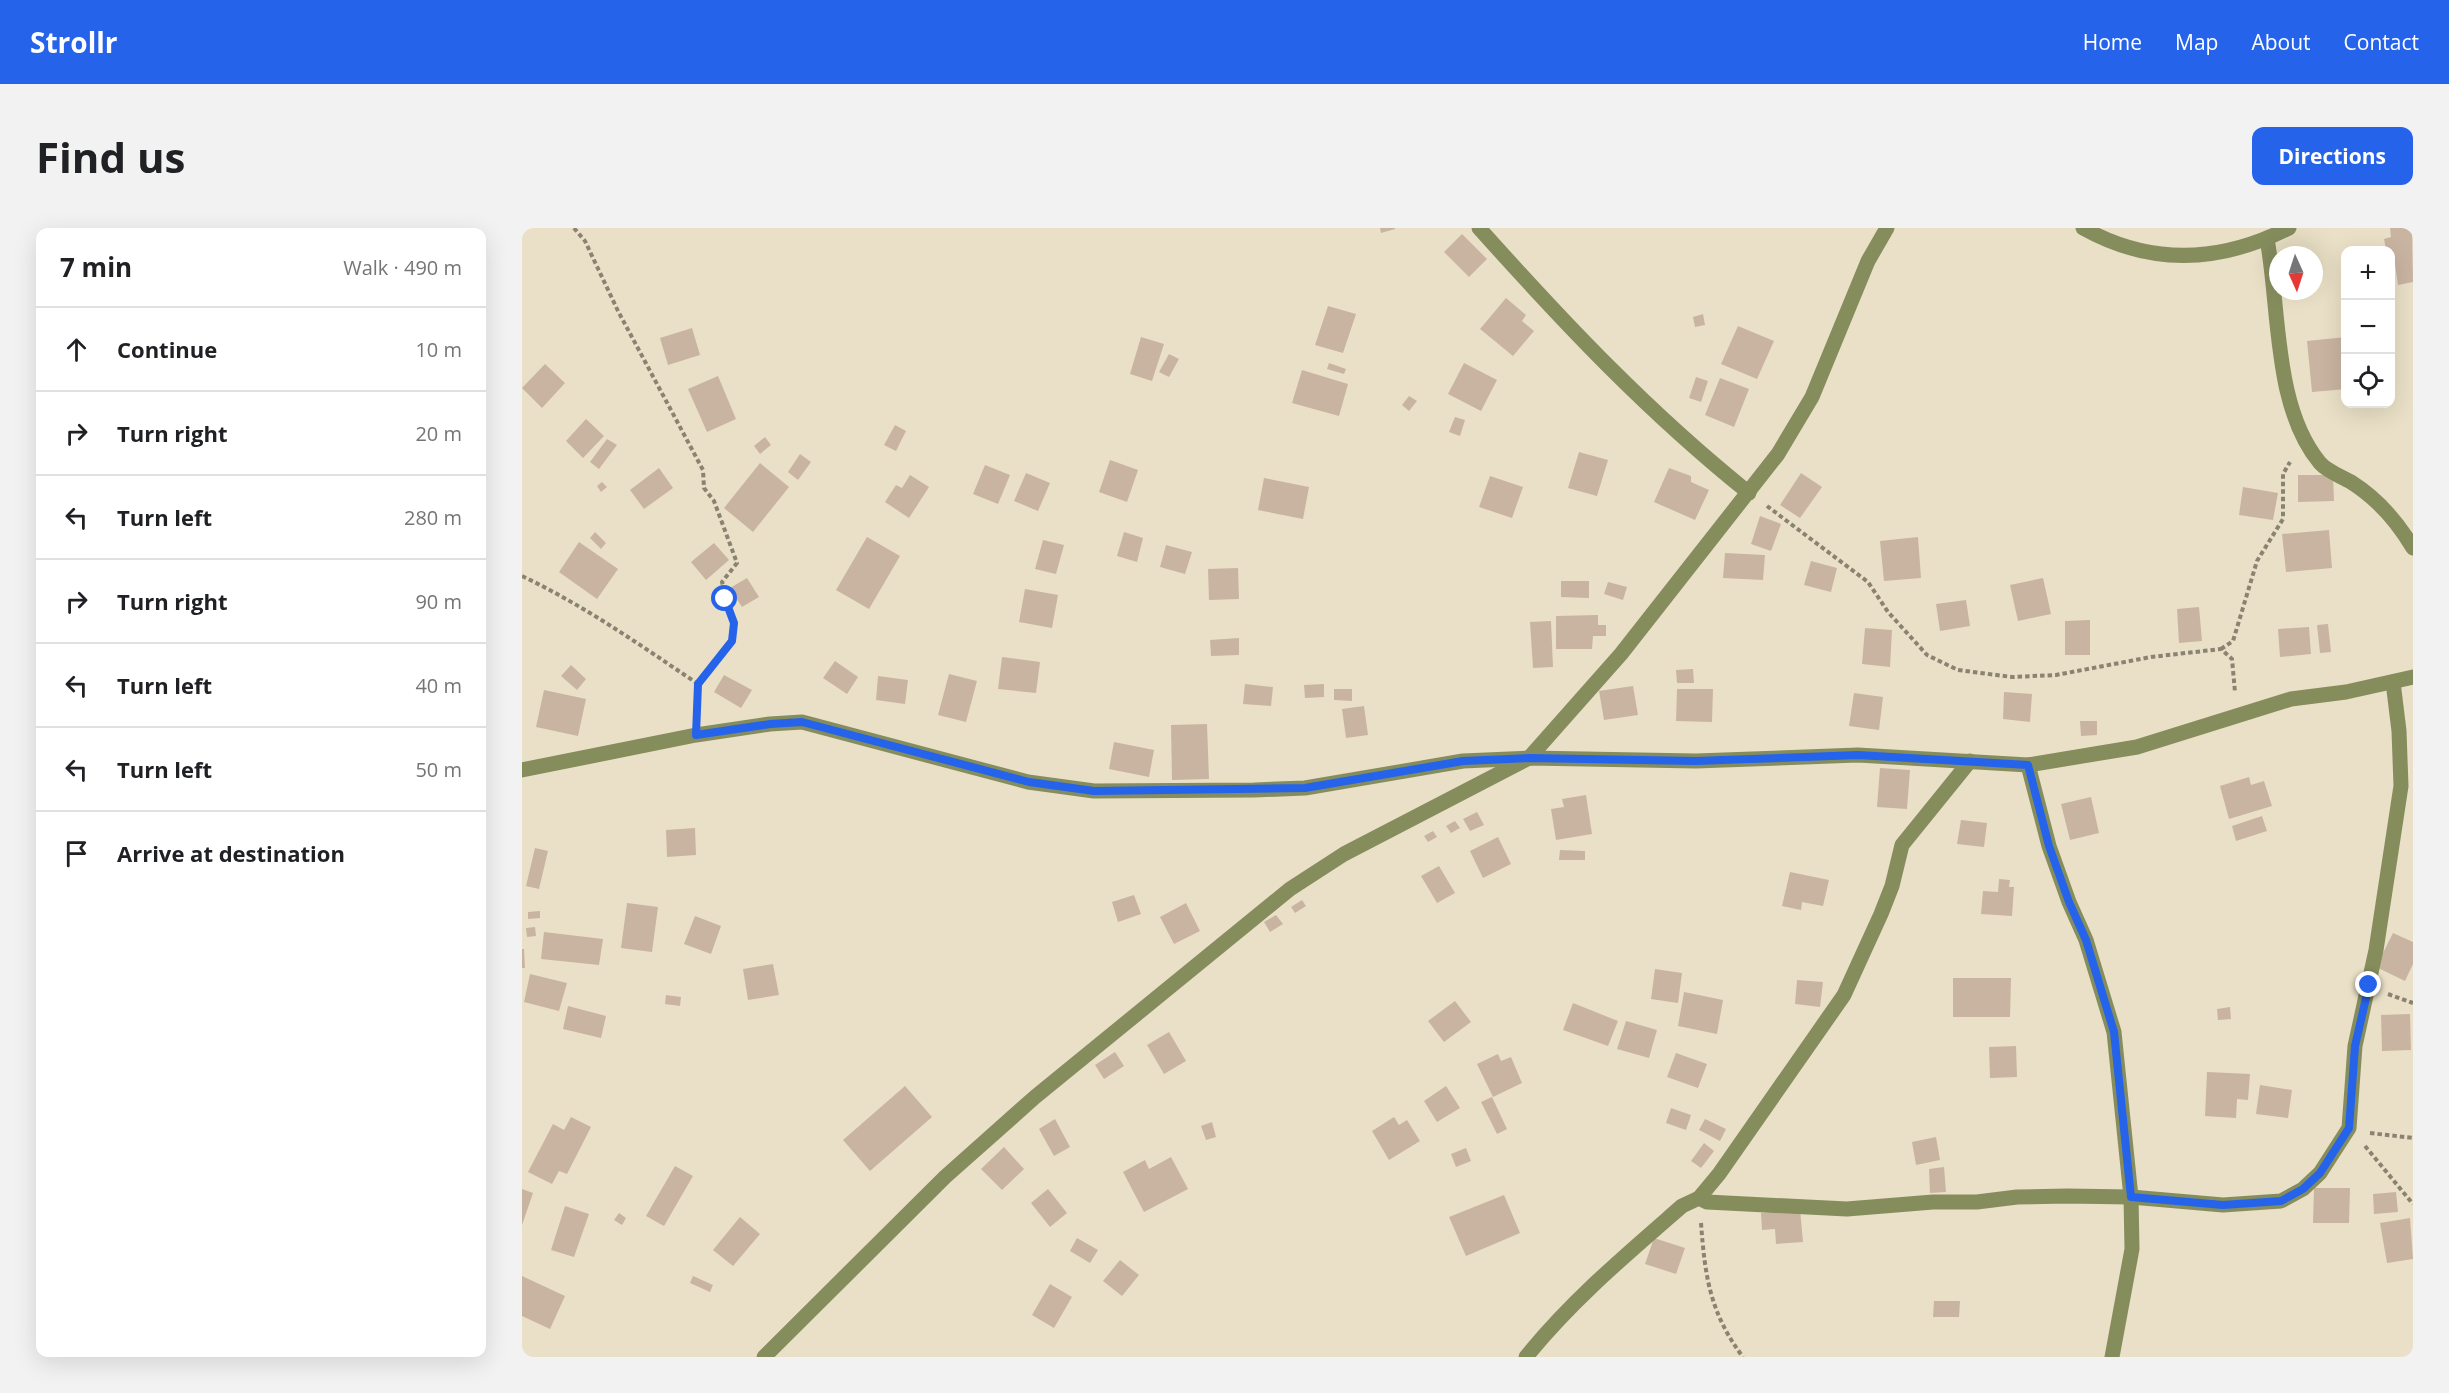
<!DOCTYPE html>
<meta charset="utf-8">
<style>
:root{--surface:#fff;--page:#f2f2f2;--text:#202124;--muted:#757577;--line:#e0e0e0;--accent:#2563eb}
body{margin:0;font-family:"Open Sans",sans-serif;background:var(--page);color:var(--text)}
.controls{position:absolute;right:18px;top:18px;display:grid;overflow:hidden;border-radius:12px;box-shadow:0 6px 24px #0002}
.controls button{width:54px;height:54px;display:grid;place-items:center;padding:0;border:0;border-bottom:2px solid var(--line);background:var(--surface);color:var(--text);font:30px sans-serif}
.compass{position:absolute;left:1747px;top:18px;width:54px;height:54px;border-radius:50%;background:var(--surface);box-shadow:0 6px 24px #0002;rotate:177deg}
.stop{position:absolute;width:18px;height:18px;margin:-14px;border:4px solid #2563eb;border-radius:50%;background:#fff}
.stop.end{background:#2563eb;border-color:#fff;box-shadow:0 2px 6px #0008}
.list{margin:0;padding:0;list-style:none}
h2{display:flex;justify-content:space-between;align-items:center;height:78px;margin:0;padding:0 24px;font-size:26px}
h2 small{font-size:20px;font-weight:400;color:var(--muted)}
.list li{display:grid;grid-template-columns:39px 1fr auto;gap:18px;align-items:center;box-sizing:border-box;height:84px;padding:0 24px;border-top:2px solid var(--line)}
.list b{display:block;font-size:22px;white-space:nowrap}
.list em{font-size:20px;font-style:normal;color:var(--muted)}
.icon{flex:none;width:33px;height:33px;fill:none;stroke:currentColor;stroke-width:2;stroke-linecap:round;stroke-linejoin:round}
.map{position:relative;flex:none;width:1891px;height:1129px;overflow:hidden;border-radius:12px}
header{display:flex;align-items:center;gap:36px;box-sizing:border-box;height:84px;padding:0 30px;background:var(--accent);color:#fff}
header strong{font-size:28px}
nav{display:flex;gap:33px;margin-inline-start:auto;font-size:21px}
.intro{display:flex;align-items:center;justify-content:space-between;box-sizing:border-box;height:144px;padding:0 36px}
h1{margin:0;font-size:42px}
.button{padding:15px 27px;border-radius:12px;background:var(--accent);color:#fff;font-size:21px;font-weight:700}
main{display:flex;gap:36px;padding:0 36px}
aside{flex:1;background:var(--surface);border-radius:12px;box-shadow:0 6px 24px #0002}
.map>svg:first-child{display:block}
</style>
<header>
<strong>Strollr</strong>
<nav><a>Home</a><a>Map</a><a>About</a><a>Contact</a></nav>
</header>
<div class="intro"><h1>Find us</h1><a class="button">Directions</a></div>
<main>
<aside>
<h2>7 min<small>Walk · 490 m</small></h2>
<ul class="list">
<li><svg class="icon" aria-label="ahead" viewBox="0 0 24 24"><path d="M12 20V5M6 11l6-6 6 6"/></svg><div><b>Continue</b></div><em>10 m</em></li>
<li><svg class="icon" aria-label="right" viewBox="0 0 24 24"><path d="M7 20v-9h11M14 6l5 5-5 5"/></svg><div><b>Turn right</b></div><em>20 m</em></li>
<li><svg class="icon" aria-label="left" viewBox="0 0 24 24"><path d="M17 20v-9H6M10 6l-5 5 5 5"/></svg><div><b>Turn left</b></div><em>280 m</em></li>
<li><svg class="icon" aria-label="right" viewBox="0 0 24 24"><path d="M7 20v-9h11M14 6l5 5-5 5"/></svg><div><b>Turn right</b></div><em>90 m</em></li>
<li><svg class="icon" aria-label="left" viewBox="0 0 24 24"><path d="M17 20v-9H6M10 6l-5 5 5 5"/></svg><div><b>Turn left</b></div><em>40 m</em></li>
<li><svg class="icon" aria-label="left" viewBox="0 0 24 24"><path d="M17 20v-9H6M10 6l-5 5 5 5"/></svg><div><b>Turn left</b></div><em>50 m</em></li>
<li><svg class="icon" aria-label="arrive" viewBox="0 0 24 24"><path d="M6 21V4h12l-3 4 3 4H6"/></svg><div><b>Arrive at destination</b></div></li>
</ul>
</aside>
<div class="map">
<svg width="1891" height="1129" viewBox="0 0 1891 1129">
<rect width="100%" height="100%" fill="#eae0c7"/>
<!-- building -->
<g fill="#c9b4a1">
<polygon points="858,0 873,0 873,1 859,5"/>
<polygon points="1868,0 1890,0 1891,54 1876,57 1873,36 1868,36 1868,22 1864,22 1862,11 1869,9"/>
<polygon points="940,6 965,31 947,49 922,24"/>
<polygon points="984,70 1004,87 1000,93 1012,103 991,128 958,101"/>
<polygon points="806,78 834,86 821,125 793,117"/>
<polygon points="1181,86 1183,97 1173,99 1171,89"/>
<polygon points="1216,98 1252,113 1235,151 1199,136"/>
<polygon points="170,100 178,127 146,137 138,110"/>
<polygon points="619,109 642,116 630,153 608,146"/>
<polygon points="1824,109 1824,161 1790,164 1785,113"/>
<polygon points="647,126 657,131 647,149 637,144"/>
<polygon points="807,135 824,141 822,146 805,141"/>
<polygon points="942,135 975,152 959,183 926,166"/>
<polygon points="23,136 43,155 20,180 0,160"/>
<polygon points="780,142 826,156 817,188 770,175"/>
<polygon points="196,148 214,191 185,204 166,161"/>
<polygon points="1174,149 1186,153 1179,174 1167,170"/>
<polygon points="1198,150 1227,161 1212,199 1183,187"/>
<polygon points="887,168 895,173 887,183 880,177"/>
<polygon points="933,189 943,192 938,208 927,204"/>
<polygon points="64,191 82,208 61,230 44,213"/>
<polygon points="373,197 384,203 374,223 362,217"/>
<polygon points="243,209 249,217 238,226 232,218"/>
<polygon points="85,211 95,217 77,241 68,234"/>
<polygon points="1057,224 1086,232 1075,268 1046,260"/>
<polygon points="278,226 289,234 276,252 266,244"/>
<polygon points="588,232 616,242 605,274 577,264"/>
<polygon points="238,235 267,259 231,304 202,280"/>
<polygon points="463,237 488,247 476,276 451,266"/>
<polygon points="137,240 151,260 122,281 108,262"/>
<polygon points="1147,240 1169,248 1169,254 1187,262 1173,292 1132,274"/>
<polygon points="504,245 528,255 516,283 492,273"/>
<polygon points="1279,245 1300,259 1278,290 1258,277"/>
<polygon points="388,247 407,259 387,290 363,274 374,257 380,260"/>
<polygon points="1776,247 1811,247 1812,273 1776,274"/>
<polygon points="968,248 1001,259 990,290 957,279"/>
<polygon points="742,250 787,259 781,291 736,282"/>
<polygon points="80,254 85,259 79,264 75,258"/>
<polygon points="1721,259 1756,265 1751,292 1717,287"/>
<polygon points="1238,288 1259,296 1249,323 1229,316"/>
<polygon points="1807,302 1810,340 1764,344 1760,306"/>
<polygon points="73,304 84,315 79,321 68,310"/>
<polygon points="602,304 621,310 615,334 595,328"/>
<polygon points="345,309 378,328 347,381 314,362"/>
<polygon points="1396,309 1399,350 1362,353 1358,313"/>
<polygon points="521,312 542,317 534,346 513,341"/>
<polygon points="57,314 96,341 75,371 37,344"/>
<polygon points="192,315 207,332 184,352 169,334"/>
<polygon points="644,317 670,324 663,346 638,339"/>
<polygon points="1203,325 1243,327 1241,352 1201,350"/>
<polygon points="1289,333 1315,340 1309,364 1282,357"/>
<polygon points="716,340 717,371 687,372 686,341"/>
<polygon points="225,350 237,369 220,379 208,360"/>
<polygon points="1521,350 1529,386 1496,393 1488,357"/>
<polygon points="1039,353 1067,353 1067,370 1039,369"/>
<polygon points="1086,354 1105,359 1101,372 1082,366"/>
<polygon points="503,361 536,367 530,400 497,394"/>
<polygon points="1444,372 1448,398 1418,403 1414,376"/>
<polygon points="1677,379 1680,413 1657,415 1655,381"/>
<polygon points="1076,387 1076,397 1084,397 1084,408 1071,408 1070,421 1034,421 1034,388"/>
<polygon points="1568,392 1568,427 1543,427 1543,393"/>
<polygon points="1029,393 1031,439 1011,440 1008,394"/>
<polygon points="1806,396 1809,424 1798,425 1795,397"/>
<polygon points="1787,399 1789,426 1758,429 1756,401"/>
<polygon points="1343,400 1370,402 1368,439 1340,436"/>
<polygon points="717,410 717,427 689,428 688,412"/>
<polygon points="480,429 518,434 514,465 476,461"/>
<polygon points="313,433 336,449 325,466 301,450"/>
<polygon points="49,437 64,451 55,462 39,448"/>
<polygon points="1171,441 1172,455 1155,455 1154,442"/>
<polygon points="427,446 455,453 444,494 416,487"/>
<polygon points="202,447 230,462 219,480 192,464"/>
<polygon points="356,448 386,452 383,476 354,472"/>
<polygon points="723,456 751,459 749,478 721,476"/>
<polygon points="802,456 802,469 783,470 782,457"/>
<polygon points="1111,458 1116,487 1082,492 1077,463"/>
<polygon points="812,461 830,461 830,473 812,472"/>
<polygon points="1155,461 1191,461 1190,494 1154,493"/>
<polygon points="22,462 64,471 56,508 14,499"/>
<polygon points="1482,464 1510,466 1508,494 1481,491"/>
<polygon points="1332,465 1361,469 1357,502 1327,498"/>
<polygon points="842,478 846,507 824,510 820,481"/>
<polygon points="1558,493 1575,493 1575,507 1559,508"/>
<polygon points="685,496 687,551 650,552 649,497"/>
<polygon points="592,514 632,522 627,549 587,541"/>
<polygon points="1358,540 1388,542 1385,581 1355,579"/>
<polygon points="1727,549 1729,557 1742,553 1750,578 1707,591 1698,558"/>
<polygon points="1064,567 1070,606 1034,612 1029,581 1042,579 1040,571"/>
<polygon points="1569,569 1577,605 1548,612 1539,576"/>
<polygon points="955,584 962,597 948,603 941,591"/>
<polygon points="1740,588 1745,603 1714,613 1710,598"/>
<polygon points="1439,592 1465,595 1462,619 1435,616"/>
<polygon points="933,593 938,600 929,605 924,598"/>
<polygon points="173,600 174,627 145,629 144,602"/>
<polygon points="911,603 915,609 906,614 902,608"/>
<polygon points="976,609 989,636 961,650 948,623"/>
<polygon points="13,620 26,623 17,661 4,658"/>
<polygon points="1038,622 1063,623 1063,632 1037,632"/>
<polygon points="917,638 933,665 915,675 899,648"/>
<polygon points="1268,644 1307,652 1301,678 1280,674 1279,682 1260,678"/>
<polygon points="1477,651 1488,652 1487,659 1492,659 1490,688 1459,686 1461,663 1476,664"/>
<polygon points="612,667 619,686 596,694 590,674"/>
<polygon points="780,672 784,678 773,685 769,679"/>
<polygon points="105,675 136,679 130,724 99,720"/>
<polygon points="664,675 678,703 652,716 638,689"/>
<polygon points="18,683 18,690 6,691 6,684"/>
<polygon points="754,687 761,696 748,704 742,694"/>
<polygon points="173,688 199,698 189,726 162,716"/>
<polygon points="13,699 14,708 5,709 4,700"/>
<polygon points="22,704 81,711 77,737 19,731"/>
<polygon points="1871,705 1891,714 1891,736 1883,753 1854,739"/>
<polygon points="0,721 2,721 3,740 0,740"/>
<polygon points="251,736 257,767 226,772 221,741"/>
<polygon points="1133,741 1160,745 1156,775 1129,771"/>
<polygon points="8,746 45,755 37,783 2,774"/>
<polygon points="1431,750 1489,750 1488,789 1431,789"/>
<polygon points="1275,752 1301,754 1298,779 1273,776"/>
<polygon points="1162,764 1201,772 1195,806 1156,798"/>
<polygon points="144,767 159,769 158,778 143,776"/>
<polygon points="933,773 949,794 922,814 906,793"/>
<polygon points="1051,775 1096,793 1086,818 1041,802"/>
<polygon points="46,778 84,788 79,810 41,801"/>
<polygon points="1708,779 1709,791 1696,792 1695,781"/>
<polygon points="1888,786 1889,822 1860,823 1859,787"/>
<polygon points="1104,793 1135,802 1127,830 1095,821"/>
<polygon points="647,804 664,833 642,846 625,817"/>
<polygon points="1494,818 1495,849 1468,850 1467,819"/>
<polygon points="593,824 602,838 582,851 573,837"/>
<polygon points="1154,825 1185,836 1176,860 1145,849"/>
<polygon points="976,826 979,833 989,829 1000,855 971,869 955,836"/>
<polygon points="1685,844 1728,846 1726,872 1715,871 1714,890 1683,888"/>
<polygon points="1738,857 1770,862 1766,890 1734,886"/>
<polygon points="383,858 410,889 348,943 321,912"/>
<polygon points="924,858 938,880 915,894 902,873"/>
<polygon points="970,869 985,901 975,906 959,874"/>
<polygon points="1149,880 1169,887 1164,902 1144,895"/>
<polygon points="49,889 69,899 45,946 37,943 30,956 6,944 31,896 42,902"/>
<polygon points="872,889 877,897 885,892 898,913 867,932 850,903"/>
<polygon points="533,891 548,919 532,928 517,901"/>
<polygon points="1183,891 1204,901 1198,913 1177,902"/>
<polygon points="690,894 694,909 684,912 679,898"/>
<polygon points="1414,909 1418,932 1394,937 1390,914"/>
<polygon points="1182,915 1192,923 1179,940 1169,933"/>
<polygon points="482,919 502,941 480,962 459,941"/>
<polygon points="944,920 949,933 934,939 929,926"/>
<polygon points="649,929 666,961 622,984 601,944 623,932 627,941"/>
<polygon points="153,938 171,948 142,998 124,988"/>
<polygon points="1422,939 1424,964 1408,965 1407,941"/>
<polygon points="1792,960 1828,960 1827,995 1791,995"/>
<polygon points="0,961 11,965 0,997"/>
<polygon points="526,961 545,985 528,999 509,975"/>
<polygon points="1874,964 1876,984 1852,986 1851,966"/>
<polygon points="982,967 998,1005 944,1028 927,989"/>
<polygon points="43,978 67,986 52,1029 29,1022"/>
<polygon points="1278,981 1281,1014 1254,1016 1253,1001 1240,1002 1239,985"/>
<polygon points="97,985 104,990 100,997 92,992"/>
<polygon points="218,989 238,1006 211,1038 191,1022"/>
<polygon points="1888,990 1891,1031 1865,1035 1858,995"/>
<polygon points="555,1010 576,1022 568,1035 548,1023"/>
<polygon points="1132,1010 1163,1020 1154,1046 1123,1036"/>
<polygon points="598,1032 617,1047 600,1068 581,1053"/>
<polygon points="0,1048 43,1068 28,1101 0,1088"/>
<polygon points="171,1048 191,1057 188,1064 168,1055"/>
<polygon points="528,1056 550,1069 532,1100 510,1087"/>
<polygon points="1412,1073 1438,1073 1437,1089 1411,1089"/>
</g>
<g fill="none" stroke-linecap="round" stroke-linejoin="round">
<!-- path -->
<g stroke="#8b8372" stroke-width="4" stroke-dasharray="4.5 3" stroke-linecap="butt">
<polyline points="52,0 63,13 96,83 181,242 182,260 192,273 215,335 200,354 212,395 210,413 176,456 174,485"/>
<polyline points="1245,278 1346,354 1366,384 1405,427 1436,442 1490,449 1534,447 1629,429 1699,421 1710,431 1713,464"/>
<path d="M0,348C63,378 118,417 176,456"/>
<polyline points="1699,421 1711,413 1735,333 1761,291 1761,246 1768,234"/>
<polyline points="1866,766 1891,775"/>
<polyline points="1848,905 1891,910"/>
<polyline points="1843,918 1891,976"/>
<path d="M1179,995C1183,1049 1188,1085 1221,1129"/>
</g>
<!-- minor -->
<g stroke="#868d5d" stroke-width="15">
<path d="M957,0C1043,96 1126,184 1227,265"/>
<path d="M1561,0C1629,38 1698,35 1767,0"/>
<path d="M1745,11C1758,80 1751,179 1798,235C1806,244 1819,248 1829,254C1856,271 1875,293 1891,320"/>
<polyline points="1506,537 1527,618 1547,674 1564,712 1592,804 1609,969 1610,1021 1590,1129"/>
<polyline points="0,542 174,507 248,496 280,494 506,554 572,563 732,562 783,560 941,533 1007,530 1174,533 1336,527 1506,537 1615,519 1769,471 1824,464 1891,449"/>
<polyline points="1177,970 1185,974 1325,981 1411,974 1455,974 1495,969 1545,968 1609,969 1701,977 1759,973 1781,961 1798,945 1827,900 1833,818 1854,722 1879,558 1877,503 1871,454"/>
<polyline points="242,1129 423,949 513,869 768,661 822,626 1007,530 1099,426 1256,226 1290,169 1346,33 1365,0"/>
<path d="M1004,1129C1050,1072 1105,1026 1160,978L1177,970L1197,946L1322,767L1359,686L1370,658L1380,617L1448,533"/>
</g>
</g>
<g fill="none" stroke-linecap="round" stroke-linejoin="round">
<!-- route -->
<polyline stroke="#2563eb" stroke-width="8" points="203,371 212,395 210,413 176,456 174,507 248,496 280,494 507,554 572,563 783,560 941,533 1007,530 1174,533 1336,527 1506,537 1527,618 1547,674 1564,712 1592,804 1609,969 1701,977 1759,973 1781,961 1798,945 1827,900 1833,818 1847,757"/>
</g>
</svg>
<div class="controls">
<button>+</button>
<button>−</button>
<button><svg class="icon" aria-label="locate" viewBox="0 0 24 24"><circle cx="12" cy="12" r="6"/><path d="M12 2v4M12 18v4M2 12h4M18 12h4"/></svg></button>
</div>
<svg class="compass" viewBox="-18 -18 36 36"><path d="M0-13l5 13h-10z" fill="#e53935"/><path d="M0 13l5-13h-10z" fill="#757577"/></svg>
<div class="stop" style="left:203px;top:371px"></div>
<div class="stop end" style="left:1847px;top:757px"></div>
</div>
</main>
